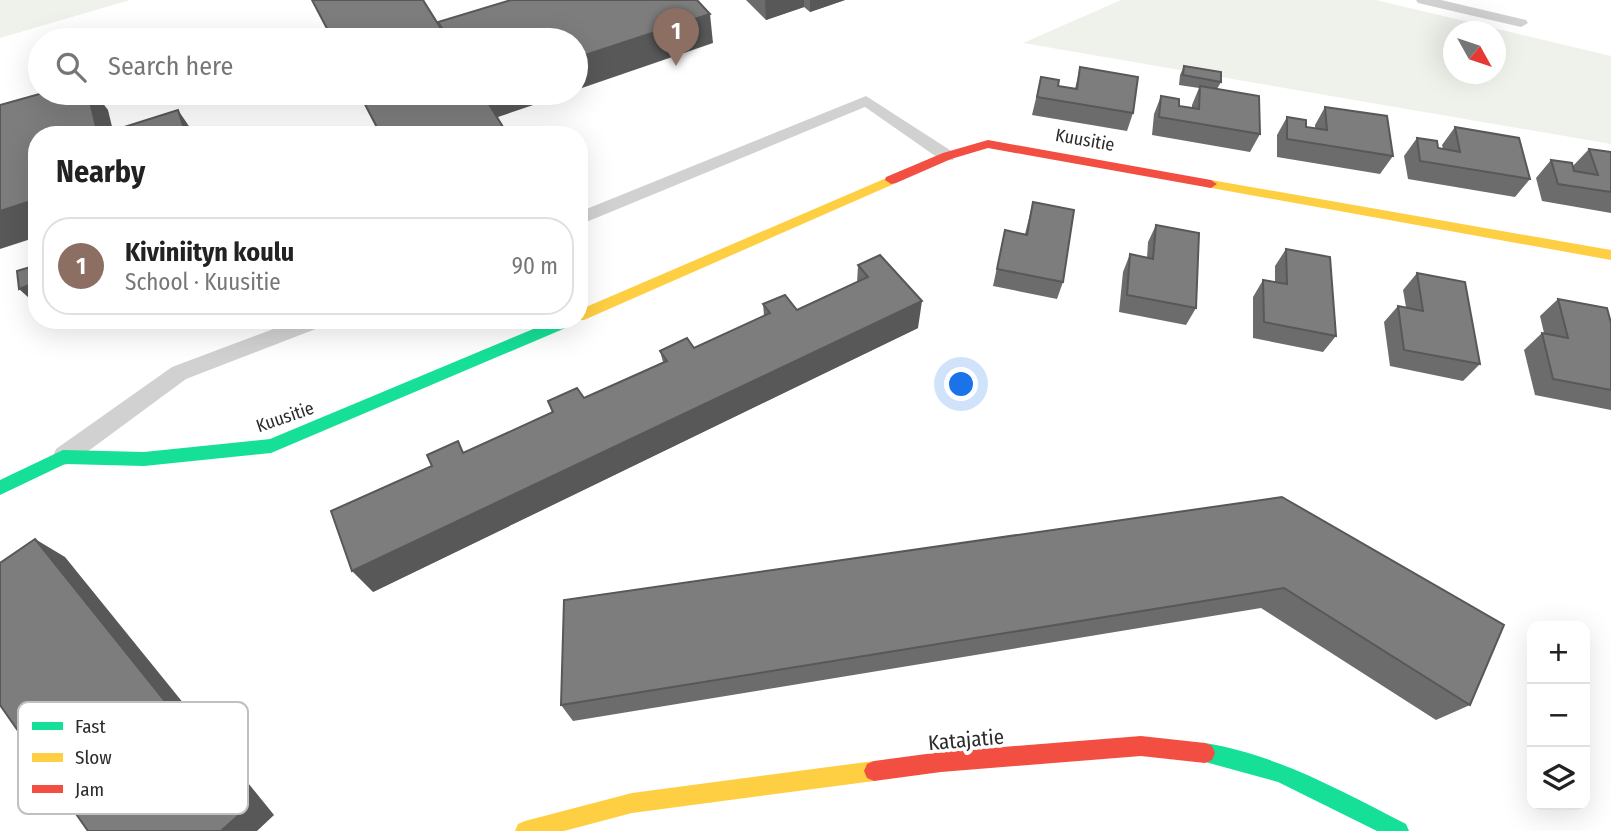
<!DOCTYPE html>
<meta charset="utf-8">
<style>
:root{--surface:#fff;--page:#f6f6f6;--text:#222;--muted:#767676;--line:#e0e0e0;--accent:#d93025}
body{margin:0;font-family:"Fira Sans Condensed",sans-serif;background:var(--page);color:var(--text)}
.controls{position:absolute;right:21px;bottom:21px;display:grid;overflow:hidden;border-radius:14px;box-shadow:0 7px 28px #0002}
.controls button{width:63px;height:63px;display:grid;place-items:center;padding:0;border:0;border-bottom:2px solid var(--line);background:var(--surface);color:var(--text);font:35px sans-serif}
.compass{position:absolute;left:1443px;top:21px;width:63px;height:63px;border-radius:50%;background:var(--surface);box-shadow:0 7px 28px #0002;rotate:130deg}
.you{position:absolute;left:962px;top:385px;width:24px;height:24px;margin:-18px;border:5px solid #fff;border-radius:50%;background:#1a73e8;box-shadow:0 0 0 10px #1a73e833}
.badge{display:grid;place-items:center;width:46px;height:46px;border-radius:50%;background:var(--accent);color:#fff;font-size:23px;font-weight:700}
.pin{position:absolute;translate:-50% -58px;filter:drop-shadow(0 2px 4px #0008)}
.pin::after{content:'';position:absolute;top:37px;width:24px;height:21px;background:inherit;clip-path:polygon(0 0,100% 0,50% 100%)}
.list{margin:0;padding:0;list-style:none}
h2{display:flex;justify-content:space-between;align-items:center;height:91px;margin:0;padding:0 28px;font-size:30px}
h2 small{font-size:23px;font-weight:400;color:var(--muted)}
.list li{display:grid;grid-template-columns:46px 1fr auto;gap:21px;align-items:center;box-sizing:border-box;height:98px;margin:0 14px 14px;padding:0 14px;border:2px solid var(--line);border-radius:28px}
.list b{display:block;font-size:26px;white-space:nowrap}
.list p{margin:0;font-size:23px;white-space:nowrap;color:var(--muted)}
.list em{font-size:23px;font-style:normal;color:var(--muted)}
.icon{flex:none;width:38px;height:38px;fill:none;stroke:currentColor;stroke-width:2;stroke-linecap:round;stroke-linejoin:round}
.map{position:relative;flex:none;width:1611px;height:831px;overflow:hidden}
.search{position:absolute;background:var(--surface);box-shadow:0 7px 28px #0002;left:28px;top:28px;width:560px;height:77px;display:flex;align-items:center;gap:18px;box-sizing:border-box;padding:0 24px;border-radius:38px;color:var(--muted);font-size:26px}
.panel{position:absolute;background:var(--surface);box-shadow:0 7px 28px #0002;left:28px;top:126px;width:560px;height:203px;border-radius:28px}
.map>svg:first-child{display:block}
</style>
<div class="map">
<svg width="1611" height="831" viewBox="0 0 1611 831">
<rect width="100%" height="100%" fill="#fff"/>
<!-- green -->
<g fill="#eff2eb" fill-rule="evenodd">
<polygon points="0,0 130,0 0,38"/>
<path d="M1121,0H1376L1611,56V144L1023,43ZM1454,32H1496V74H1454Z"/>
</g>
<g fill="none" stroke-linecap="round" stroke-linejoin="round">
<!-- lane -->
<g fill="#d1d1d1" fill-rule="evenodd">
<polygon points="1416,0 1441,0 1526,20 1528,23 1521,27 1418,3"/>
<polygon points="866,96 953,152 955,156 953,160 941,160 865,107 579,225 579,212"/>
<polygon points="297,320 329,320 326,325 186,379 72,463 64,465 56,463 53,456 56,449 172,367"/>
</g>
<!-- fast -->
<g fill="#16e098" fill-rule="evenodd">
<polygon points="555,320 577,320 575,324 271,453 144,466 65,464 0,495 0,480 63,450 144,452 270,439"/>
<path d="M1205,743C1278,755 1341,791 1406,824L1409,831H1377L1278,782L1198,760L1195,753L1198,746Z"/>
</g>
<!-- slow -->
<g fill="#ffcf43" fill-rule="evenodd">
<polygon points="891,176 897,180 896,183 584,320 575,320 579,320 579,310"/>
<polygon points="1211,180 1611,250 1611,260 1206,187 1206,181"/>
<polygon points="874,761 881,764 884,771 881,778 874,781 632,813 564,831 515,831 518,824 525,821 632,793"/>
</g>
<!-- jam -->
<g fill="#f24e42" fill-rule="evenodd">
<polygon points="988,140 1211,180 1217,184 1211,188 988,148 951,159 896,183 891,184 885,180 886,177 943,153"/>
<polygon points="1141,736 1205,743 1212,746 1215,753 1212,760 1205,763 1141,756 941,772 874,781 867,778 864,771 867,764 874,761 941,752"/>
</g>
</g>
<!-- wall -->
<g fill="#6c6c6c">
<polygon points="746,0 845,0 810,12 804,7 766,20"/>
<polygon points="1184,66 1221,82 1217,89 1260,134 1250,152 1152,135 1154,114 1161,96 1179,106 1192,108 1192,105 1199,88 1179,85 1180,75"/>
<polygon points="1080,67 1133,113 1127,131 1032,115 1041,77 1058,86 1075,89"/>
<polygon points="1325,107 1393,156 1380,174 1277,157 1277,135 1287,117 1306,127 1315,128 1315,125"/>
<polygon points="1455,127 1530,179 1515,197 1408,179 1404,156 1417,138 1438,148 1443,149 1442,145"/>
<polygon points="1589,149 1611,152 1611,213 1542,201 1536,178 1551,160 1573,166"/>
<polygon points="1033,202 1063,282 1057,299 993,286 1005,230 1025,234"/>
<polygon points="1156,225 1196,308 1186,325 1119,312 1123,272 1130,254 1147,258 1148,242"/>
<polygon points="1286,249 1336,336 1323,352 1253,338 1253,297 1263,280 1275,282 1275,266"/>
<polygon points="858,265 918,328 373,592 552,412 548,401 584,398 663,362 660,351 694,348 764,316 763,304 797,310 857,283"/>
<polygon points="1417,273 1480,364 1463,381 1390,366 1384,322 1398,306 1406,307 1403,290"/>
<polygon points="1558,299 1611,323 1611,410 1535,395 1524,350 1542,333 1544,333 1540,316"/>
<polygon points="1282,497 1470,705 1436,720 1261,608 573,721 561,705"/>
</g>
<!-- shaded-wall -->
<g fill="#585858">
<polygon points="765,0 804,0 804,7 766,20"/>
<polygon points="810,0 845,0 810,12"/>
<polygon points="710,14 713,43 576,90 576,58"/>
<polygon points="88,93 95,93 108,110 114,135 98,135"/>
<polygon points="482,93 569,93 492,119"/>
<polygon points="178,110 195,135 186,135"/>
<polygon points="37,199 37,237 0,249 0,211"/>
<polygon points="37,282 37,295 29,298 19,289"/>
<polygon points="922,301 918,328 373,592 352,571"/>
<polygon points="35,539 65,557 274,815 257,831 221,831"/>
</g>
<!-- building -->
<g fill="#7d7d7d" stroke="#585858" stroke-width="2">
<polygon points="312,0 423,0 448,40 333,40"/>
<polygon points="511,0 697,0 710,14 576,58 576,40 450,40 438,22"/>
<polygon points="1184,66 1221,72 1221,82 1183,75"/>
<polygon points="1080,67 1138,77 1133,113 1037,97 1041,77 1059,80 1058,86 1077,89"/>
<polygon points="1200,86 1259,96 1260,134 1159,117 1161,96 1179,99 1179,106 1199,109"/>
<polygon points="43,93 88,93 98,135 37,135 37,199 0,211 0,105"/>
<polygon points="359,93 482,93 508,135 381,135"/>
<polygon points="1325,107 1387,116 1393,156 1287,139 1287,117 1306,120 1306,127 1327,130"/>
<polygon points="178,110 186,135 99,135"/>
<polygon points="1455,127 1519,138 1530,179 1420,161 1417,138 1437,141 1438,148 1460,152"/>
<polygon points="1589,149 1611,152 1611,192 1558,184 1551,160 1572,163 1574,171 1598,175"/>
<polygon points="1033,202 1074,210 1063,282 997,269 1005,230 1027,235"/>
<polygon points="1156,225 1199,233 1196,308 1127,295 1130,254 1153,259"/>
<polygon points="1286,249 1330,257 1336,336 1264,322 1263,280 1287,284"/>
<polygon points="880,255 922,301 352,571 331,511 432,466 427,455 458,441 463,453 553,412 548,401 577,388 584,398 667,361 660,351 687,338 694,348 770,313 763,304 785,295 797,310 868,277 858,265"/>
<polygon points="37,265 37,282 19,289 17,271"/>
<polygon points="1417,273 1465,282 1480,364 1404,350 1398,306 1423,311"/>
<polygon points="1558,299 1607,308 1611,323 1611,390 1553,379 1542,333 1568,338"/>
<polygon points="1282,497 1504,625 1470,705 1284,588 561,705 564,600"/>
<polygon points="35,539 249,806 221,831 88,831 0,705 0,563"/>
</g>
<g text-anchor="middle" stroke-width="7" stroke-linejoin="round" paint-order="stroke">
<!-- street labels -->
<g font-size="18" fill="#2c2c2c" stroke="#fff">
<text transform="translate(1085 140) rotate(10)" y="6">Kuusitie</text>
<text transform="translate(285 417) rotate(-19)" y="6">Kuusitie</text>
</g>
<!-- near-street labels -->
<g font-size="21" fill="#2c2c2c" stroke="#fff">
<text transform="translate(966 740) rotate(-5)" y="7">Katajatie</text>
</g>
</g>
<!-- legend -->
<rect x="18" y="702" width="230" height="112" rx="10" fill="#fff" stroke="#c0c0c0" stroke-width="2"/>
<rect x="32" y="722" width="31" height="8" fill="#16e098"/>
<rect x="32" y="753" width="31" height="9" fill="#ffcf43"/>
<rect x="32" y="785" width="31" height="8" fill="#f24e42"/>
<g font-size="19" fill="#2c2c2c">
<text x="75" y="733">Fast</text>
<text x="75" y="764">Slow</text>
<text x="75" y="796">Jam</text>
</g>
</svg>
<div class="controls">
<button>+</button>
<button>−</button>
<button><svg class="icon" aria-label="layers" viewBox="0 0 24 24"><path d="M12 4l9 5-9 5-9-5zM3 14l9 5 9-5"/></svg></button>
</div>
<svg class="compass" viewBox="-18 -18 36 36"><path d="M0-13l5 13h-10z" fill="#e53935"/><path d="M0 13l5-13h-10z" fill="#767676"/></svg>
<div class="you"></div>
<div class="pin badge" style="left:676px;top:66px;background:#8d6e63">1</div>
<div class="search"><svg class="icon" aria-label="search" viewBox="0 0 24 24"><circle cx="10" cy="10" r="6"/><path d="M15 15l6 6"/></svg>Search here</div>
<section class="panel">
<h2>Nearby<small></small></h2>
<ul class="list">
<li><span class="badge" style="background:#8d6e63">1</span><div><b>Kiviniityn koulu</b><p>School · Kuusitie</p></div><em>90 m</em></li>
</ul>
</section>
</div>
